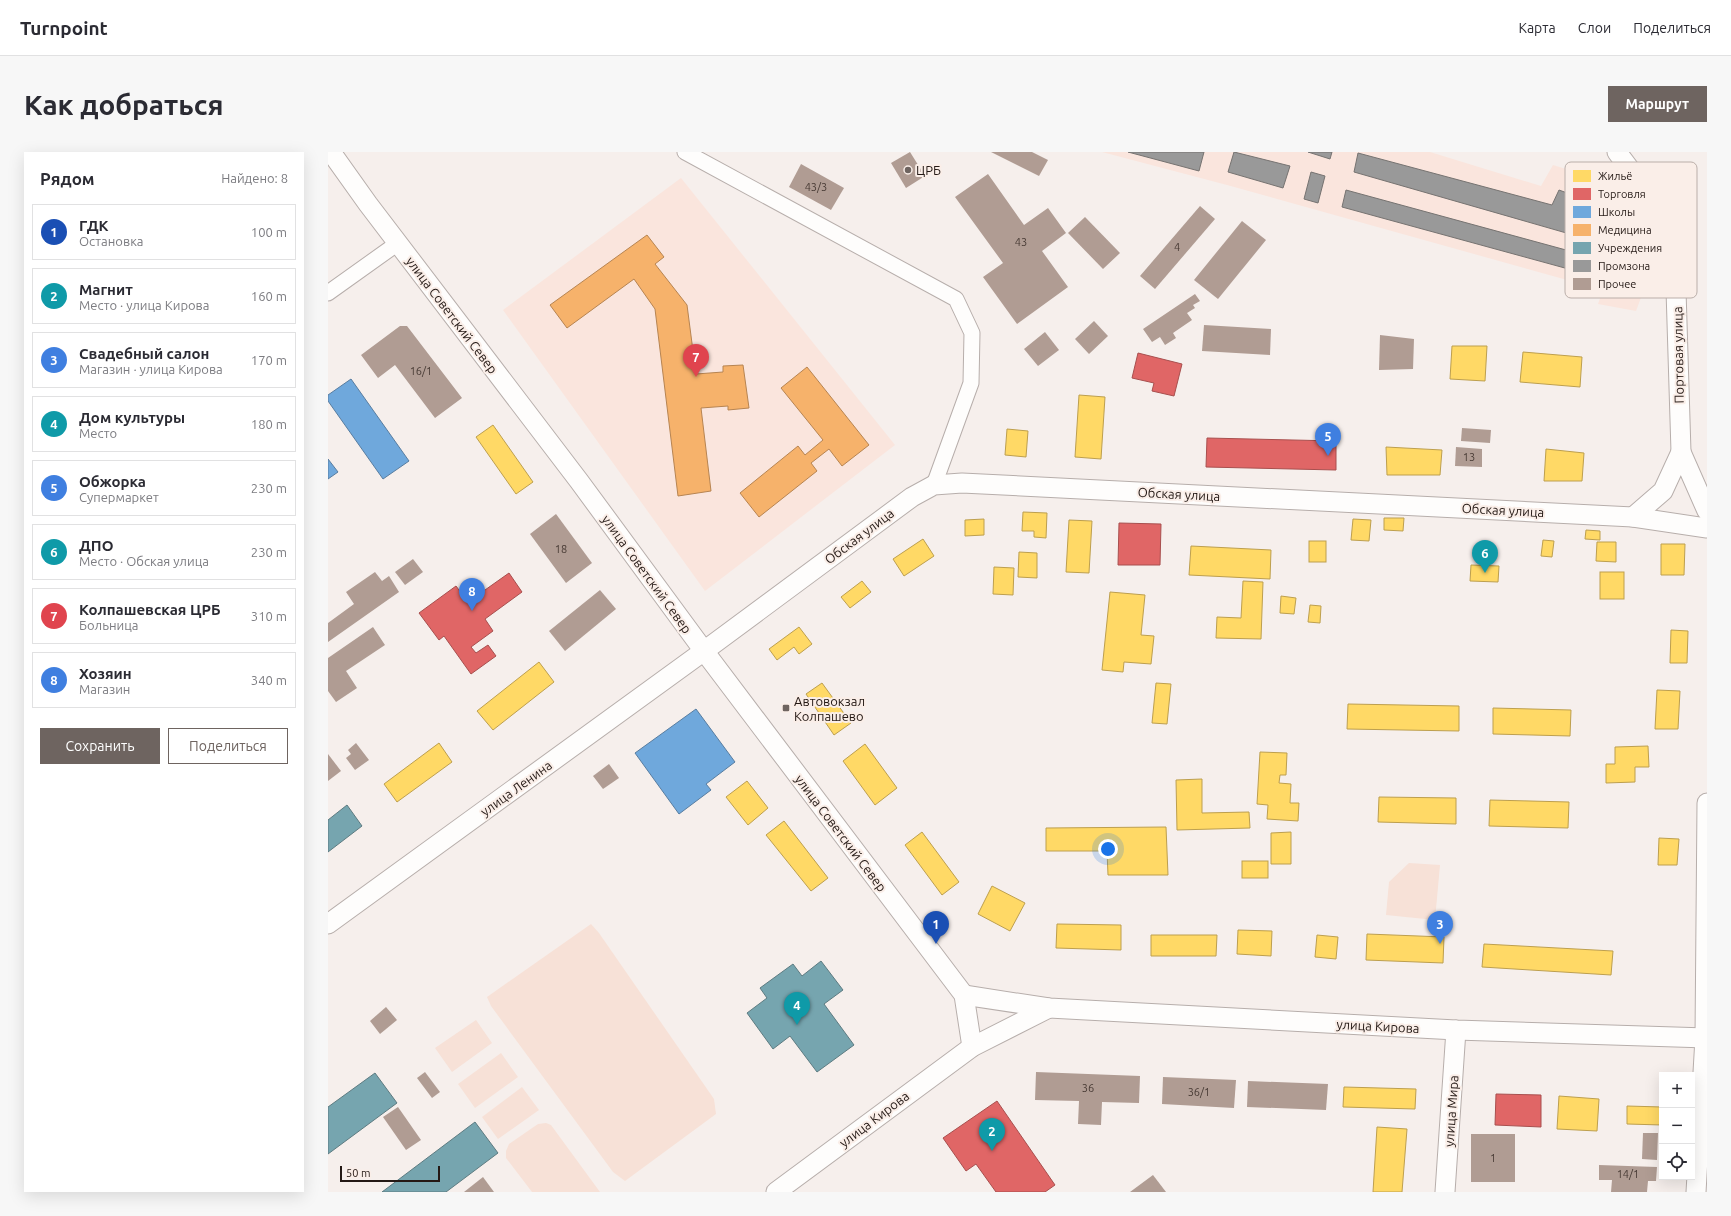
<!DOCTYPE html>
<html lang="ru">
<meta charset="utf-8">
<style>
:root{--surface:#fff;--page:#f7f7f7;--text:#2b2b33;--muted:#7c7c81;--line:#e1e1e2;--accent:#6e6460}
body{margin:0;font-family:Ubuntu,sans-serif;background:var(--page);color:var(--text)}
.controls{position:absolute;right:12px;bottom:12px;display:grid;overflow:hidden;border-radius:0px;box-shadow:0 4px 16px #0002}
.controls button{width:36px;height:36px;display:grid;place-items:center;padding:0;border:0;border-bottom:1px solid var(--line);background:var(--surface);color:var(--text);font:20px sans-serif}
.scale{position:absolute;left:12px;bottom:10px;width:100px;box-sizing:border-box;padding-left:4px;border:2px solid #241915;border-top:0;font-size:11px;line-height:14px;white-space:nowrap;color:#241915;-webkit-text-stroke:3px #faeee8;paint-order:stroke}
.you{position:absolute;left:780px;top:697px;width:14px;height:14px;margin:-10px;border:3px solid #fff;border-radius:50%;background:#1a73e8;box-shadow:0 0 0 6px #1a73e833}
.badge{display:grid;place-items:center;width:26px;height:26px;border-radius:50%;background:var(--accent);color:#fff;font-size:13px;font-weight:700}
.pin{position:absolute;translate:-50% -33px;filter:drop-shadow(0 1px 2px #0008)}
.pin::after{content:'';position:absolute;top:21px;width:14px;height:12px;background:inherit;clip-path:polygon(0 0,100% 0,50% 100%)}
.list{margin:0;padding:0;list-style:none}
h2{display:flex;justify-content:space-between;align-items:center;height:52px;margin:0;padding:0 16px;font-size:17px}
h2 small{font-size:13px;font-weight:400;color:var(--muted)}
.list li{display:grid;grid-template-columns:26px 1fr auto;gap:12px;align-items:center;box-sizing:border-box;height:56px;margin:0 8px 8px;padding:0 8px;border:1px solid var(--line);border-radius:0px}
.list b{display:block;font-size:15px;white-space:nowrap}
.list p{margin:0;font-size:13px;white-space:nowrap;color:var(--muted)}
.list em{font-size:13px;font-style:normal;color:var(--muted)}
.actions{display:flex;gap:8px;padding:12px 16px}
.actions a{flex:1;padding:9px 0;border:1px solid var(--accent);border-radius:0px;text-align:center;font-size:14px;color:var(--accent)}
.actions .main{background:var(--accent);color:#fff}
.icon{flex:none;width:22px;height:22px;fill:none;stroke:currentColor;stroke-width:2;stroke-linecap:round;stroke-linejoin:round}
.map{position:relative;flex:none;width:1379px;height:1040px;overflow:hidden;border-radius:0px}
header{display:flex;align-items:center;gap:24px;box-sizing:border-box;height:56px;padding:0 20px;background:var(--surface);border-bottom:1px solid var(--line)}
header strong{font-size:19px}
nav{display:flex;gap:22px;margin-inline-start:auto;font-size:14px}
.intro{display:flex;align-items:center;justify-content:space-between;box-sizing:border-box;height:96px;padding:0 24px}
h1{margin:0;font-size:28px}
.button{padding:10px 18px;border-radius:0px;background:var(--accent);color:#fff;font-size:14px;font-weight:700}
main{display:flex;gap:24px;padding:0 24px}
aside{flex:1;background:var(--surface);border-radius:0px;box-shadow:0 4px 16px #0002}
.map>svg:first-child{display:block}
</style>
<header>
<strong>Turnpoint</strong>
<nav><a>Карта</a><a>Слои</a><a>Поделиться</a></nav>
</header>
<div class="intro"><h1>Как добраться</h1><a class="button">Маршрут</a></div>
<main>
<aside>
<h2>Рядом<small>Найдено: 8</small></h2>
<ul class="list">
<li><span class="badge" style="background:#1a4fb4">1</span><div><b>ГДК</b><p>Остановка</p></div><em>100 m</em></li>
<li><span class="badge" style="background:#0f9aa8">2</span><div><b>Магнит</b><p>Место · улица Кирова</p></div><em>160 m</em></li>
<li><span class="badge" style="background:#3f7fe0">3</span><div><b>Свадебный салон</b><p>Магазин · улица Кирова</p></div><em>170 m</em></li>
<li><span class="badge" style="background:#0f9aa8">4</span><div><b>Дом культуры</b><p>Место</p></div><em>180 m</em></li>
<li><span class="badge" style="background:#3f7fe0">5</span><div><b>Обжорка</b><p>Супермаркет</p></div><em>230 m</em></li>
<li><span class="badge" style="background:#0f9aa8">6</span><div><b>ДПО</b><p>Место · Обская улица</p></div><em>230 m</em></li>
<li><span class="badge" style="background:#e0444e">7</span><div><b>Колпашевская ЦРБ</b><p>Больница</p></div><em>310 m</em></li>
<li><span class="badge" style="background:#3f7fe0">8</span><div><b>Хозяин</b><p>Магазин</p></div><em>340 m</em></li>
</ul>
<div class="actions"><a class="main">Сохранить</a><a>Поделиться</a></div>
</aside>
<div class="map">
<svg width="1379" height="1040" viewBox="0 0 1379 1040">
<rect width="100%" height="100%" fill="#f6efec"/>
<!-- built -->
<g fill="#fae5dd">
<polygon points="774,0 1102,0 1213,34 1225,13 1280,30 1312,58 1323,91 1318,132 1308,159 1270,152 1275,138 899,33"/>
<polygon points="353,26 567,293 377,439 175,158"/>
</g>
<!-- green -->
<g fill="#f7e1d7">
<polygon points="1081,711 1112,713 1107,768 1058,763 1061,730"/>
<polygon points="263,772 271,781 386,947 388,962 297,1029 285,1020 163,854 159,845"/>
<polygon points="148,868 164,891 124,920 107,896"/>
<polygon points="173,901 190,925 147,956 130,932"/>
<polygon points="194,935 211,958 170,987 154,965"/>
<polygon points="218,971 223,973 272,1040 204,1040 178,1006 178,999 181,992 210,972"/>
</g>
<!-- homes -->
<g fill="#ffd966" stroke="#bd9f4e">
<polygon points="1124,194 1159,194 1157,229 1122,227"/>
<polygon points="1195,200 1254,205 1252,235 1192,230"/>
<polygon points="751,243 777,245 773,307 747,305"/>
<polygon points="165,273 205,330 188,342 148,285"/>
<polygon points="679,277 700,279 698,305 677,303"/>
<polygon points="1058,295 1114,298 1112,323 1059,323"/>
<polygon points="1218,297 1256,301 1254,329 1216,329"/>
<polygon points="695,360 719,361 718,386 706,385 706,379 694,379"/>
<polygon points="1056,366 1076,366 1075,379 1056,378"/>
<polygon points="656,367 656,383 637,384 637,368"/>
<polygon points="1025,367 1043,368 1041,389 1023,388"/>
<polygon points="741,368 764,369 761,421 738,420"/>
<polygon points="1258,378 1272,379 1272,388 1257,387"/>
<polygon points="595,387 606,404 576,424 565,407"/>
<polygon points="1215,388 1226,389 1224,405 1213,404"/>
<rect x="981" y="389" width="17" height="21"/>
<polygon points="1269,390 1288,390 1288,410 1268,409"/>
<polygon points="1333,392 1357,392 1356,423 1333,423"/>
<polygon points="863,394 943,398 942,427 861,423"/>
<polygon points="691,400 709,401 709,426 690,425"/>
<polygon points="1143,413 1171,414 1170,430 1142,429"/>
<polygon points="666,415 686,416 685,443 665,442"/>
<rect x="1272" y="420" width="24" height="27"/>
<polygon points="534,429 543,440 522,456 513,445"/>
<polygon points="915,429 935,430 933,487 888,486 889,465 913,466"/>
<polygon points="782,440 817,443 813,483 826,484 823,512 796,510 795,520 774,518"/>
<polygon points="953,444 968,446 966,462 952,461"/>
<polygon points="982,453 993,454 992,471 980,470"/>
<polygon points="471,475 484,492 471,502 466,495 449,508 441,497"/>
<polygon points="1343,478 1360,479 1359,511 1342,511"/>
<polygon points="211,510 226,530 165,578 149,559"/>
<polygon points="494,531 523,571 506,583 478,542"/>
<polygon points="828,531 843,532 839,572 824,571"/>
<polygon points="1329,538 1352,539 1350,577 1327,577"/>
<polygon points="1020,552 1131,554 1131,579 1019,577"/>
<polygon points="1165,556 1243,558 1242,584 1165,582"/>
<polygon points="111,591 124,610 69,650 56,632"/>
<polygon points="537,592 569,636 547,653 515,609"/>
<polygon points="1320,594 1321,615 1307,615 1307,630 1278,631 1278,612 1287,612 1287,595"/>
<polygon points="932,600 959,601 958,623 952,623 951,631 963,632 962,651 971,651 970,669 939,667 940,653 929,652"/>
<polygon points="874,627 874,661 921,660 922,676 849,678 848,628"/>
<polygon points="419,629 440,656 420,673 398,645"/>
<polygon points="1051,645 1128,646 1128,672 1050,670"/>
<polygon points="1162,648 1241,650 1240,676 1161,674"/>
<polygon points="456,669 500,726 483,739 438,683"/>
<polygon points="838,675 840,723 780,723 779,699 718,699 718,676"/>
<polygon points="594,680 631,730 614,743 577,693"/>
<polygon points="963,680 963,712 943,712 943,681"/>
<polygon points="1331,686 1351,687 1349,713 1330,713"/>
<rect x="914" y="709" width="26" height="17"/>
<polygon points="664,734 697,751 682,779 650,762"/>
<polygon points="729,772 793,773 793,798 728,796"/>
<polygon points="910,778 944,779 943,804 909,802"/>
<polygon points="1039,782 1116,785 1115,811 1038,808"/>
<polygon points="823,783 889,783 888,804 823,804"/>
<polygon points="989,783 1010,785 1008,807 987,805"/>
<polygon points="1156,792 1285,799 1283,823 1154,815"/>
<polygon points="1016,935 1088,937 1087,957 1015,955"/>
<polygon points="1231,944 1271,947 1269,979 1229,977"/>
<polygon points="1299,954 1334,955 1334,973 1299,972"/>
<polygon points="1049,975 1079,977 1074,1040 1045,1040"/>
</g>
<!-- shops -->
<g fill="#e06666" stroke="#a84f4e">
<polygon points="810,201 854,212 846,244 824,239 826,231 804,226"/>
<polygon points="879,286 1008,289 1008,318 878,315"/>
<polygon points="791,371 833,372 832,413 790,413"/>
<polygon points="181,421 194,440 157,467 165,479 143,495 148,501 160,493 168,504 143,522 116,484 111,488 91,461 128,434 140,450"/>
<polygon points="1168,942 1213,943 1213,975 1167,973"/>
<polygon points="669,949 727,1033 717,1040 668,1040 648,1012 638,1019 615,986"/>
</g>
<!-- schools -->
<g fill="#6fa8dc" stroke="#587da0">
<polygon points="23,227 81,309 55,327 0,249 0,243"/>
<polygon points="0,307 10,320 0,327"/>
<polygon points="368,557 407,610 378,632 383,638 351,662 307,601"/>
</g>
<!-- health -->
<g fill="#f6b26b" stroke="#b78451">
<polygon points="319,83 336,105 327,112 359,153 368,222 395,220 395,214 415,213 421,256 400,258 400,254 373,256 383,339 350,344 327,157 306,127 239,176 222,153"/>
<polygon points="479,215 541,293 514,314 501,297 483,311 489,319 431,365 412,341 470,294 477,303 495,288 453,236"/>
</g>
<!-- public -->
<g fill="#76a5af" stroke="#5d7b81">
<polygon points="19,653 34,674 0,700 0,668"/>
<polygon points="493,809 515,838 496,852 526,893 489,920 462,884 445,897 419,861 439,846 432,836 465,812 474,824"/>
<polygon points="47,921 69,951 0,1002 0,955"/>
<polygon points="147,970 170,1001 118,1040 54,1040"/>
</g>
<!-- industry -->
<g fill="#999" stroke="#767371">
<polygon points="800,0 876,0 871,19"/>
<polygon points="906,0 962,14 955,36 900,20"/>
<polygon points="980,0 1004,0 1002,7"/>
<polygon points="1030,1 1224,53 1231,38 1307,66 1308,88 1301,99 1026,20"/>
<polygon points="983,20 997,24 990,51 976,47"/>
<polygon points="1018,38 1282,110 1277,127 1014,55"/>
</g>
<!-- building -->
<g fill="#b09c93">
<polygon points="582,0 597,24 578,36 563,11"/>
<polygon points="663,0 704,0 720,8 711,24"/>
<polygon points="473,12 516,36 503,58 461,35"/>
<polygon points="660,22 696,73 720,56 738,81 714,99 740,135 689,172 655,125 675,111 627,45"/>
<polygon points="872,54 887,67 827,137 812,124"/>
<polygon points="757,65 792,101 775,117 740,81"/>
<polygon points="914,69 938,88 890,147 866,128"/>
<polygon points="867,142 872,149 865,153 867,156 859,161 864,168 845,181 848,186 837,193 832,185 824,190 815,177"/>
<polygon points="766,169 780,184 761,202 747,187"/>
<polygon points="876,173 943,177 942,203 874,199"/>
<polygon points="72,174 79,174 134,246 107,266 67,213 50,226 33,203"/>
<polygon points="717,180 731,198 710,214 696,197"/>
<polygon points="1052,183 1086,187 1085,217 1051,218"/>
<polygon points="1134,276 1163,278 1162,291 1133,289"/>
<polygon points="1128,295 1154,297 1154,315 1127,314"/>
<polygon points="228,362 264,411 238,431 202,382"/>
<polygon points="85,407 95,420 77,433 67,420"/>
<polygon points="47,420 54,429 61,424 71,440 0,490 0,471 26,452 18,440"/>
<polygon points="272,438 288,457 237,499 221,479"/>
<polygon points="45,475 57,493 18,519 29,536 8,550 0,539 0,506"/>
<polygon points="28,591 41,608 27,618 18,606 23,602 20,598"/>
<polygon points="0,602 13,619 0,629"/>
<polygon points="281,612 291,626 275,637 265,624"/>
<polygon points="58,855 69,868 52,882 42,869"/>
<polygon points="97,920 112,940 104,946 89,926"/>
<polygon points="708,920 812,924 811,951 774,950 773,973 750,972 751,949 707,948"/>
<polygon points="835,925 908,928 906,956 834,952"/>
<polygon points="920,929 1000,932 998,958 919,955"/>
<polygon points="70,955 93,988 78,998 55,965"/>
<polygon points="1315,981 1330,981 1329,1008 1314,1007"/>
<rect x="1143" y="982" width="44" height="48"/>
<polygon points="1271,1013 1329,1015 1328,1029 1320,1029 1319,1040 1283,1040 1284,1028 1271,1028"/>
<polygon points="825,1023 838,1040 802,1040"/>
<polygon points="155,1025 166,1040 136,1040"/>
</g>
<g fill="none" stroke-linecap="round" stroke-linejoin="round">
<defs>
<g id="minor">
<polyline points="357,0 628,147 644,181 643,231 606,333"/>
<polyline points="0,141 70,91"/>
</g>
<g id="tertiary">
<polyline points="3,0 40,52 251,329 376,499 636,843 644,895"/>
<polyline points="1289,0 1307,24 1335,86 1348,138 1353,300"/>
<polyline points="1305,365 1335,339 1353,300 1379,359"/>
<polyline points="0,772 376,499 584,345 606,333 634,331 1305,365 1379,376"/>
<polyline points="636,843 721,856 1128,878 1379,886"/>
<polyline points="1377,886 1379,651"/>
<polyline points="448,1040 644,895 721,856"/>
<polyline points="1117,1040 1128,878"/>
<polyline points="1368,1040 1377,886"/>
</g>
</defs>
<!-- minor casing -->
<use href="#minor" stroke="#b7aeab" stroke-width="17"/>
<!-- tertiary casing -->
<use href="#tertiary" stroke="#b7aeab" stroke-width="21"/>
<!-- minor -->
<use href="#minor" stroke="#fefdfc" stroke-width="15"/>
<!-- tertiary -->
<use href="#tertiary" stroke="#fefdfc" stroke-width="19"/>
</g>
<!-- markers -->
<g fill="#6e6460" stroke="#faeee8" stroke-width="1.5">
<circle cx="580" cy="18" r="4"/>
<rect x="454" y="552" width="8" height="8" rx="2"/>
</g>
<g text-anchor="middle" stroke-width="4" stroke-linejoin="round" paint-order="stroke">
<!-- number labels -->
<g font-size="11" fill="#473a34">
<text x="488" y="39">43/3</text>
<text x="693" y="94">43</text>
<text x="849" y="99">4</text>
<text x="93" y="223">16/1</text>
<text x="1141" y="309">13</text>
<text x="233" y="401">18</text>
<text x="760" y="940">36</text>
<text x="871" y="944">36/1</text>
<text x="1165" y="1010">1</text>
<text x="1300" y="1026">14/1</text>
</g>
<!-- poi labels -->
<g font-size="13" fill="#241915" stroke="#faeee8" text-anchor="start">
<text x="588" y="23">ЦРБ</text>
<text x="466" y="554">Автовокзал<tspan x="466" dy="15">Колпашево</tspan></text>
</g>
<!-- street labels -->
<g font-size="13" fill="#241915" stroke="#faeee8">
<text transform="translate(124 163) rotate(53)" y="5">улица Советский Север</text>
<text transform="translate(1350 203) rotate(-91)" y="5">Портовая улица</text>
<text transform="translate(851 342) rotate(3)" y="5">Обская улица</text>
<text transform="translate(1175 358) rotate(3)" y="5">Обская улица</text>
<text transform="translate(531 384) rotate(-37)" y="5">Обская улица</text>
<text transform="translate(319 422) rotate(54)" y="5">улица Советский Север</text>
<text transform="translate(188 636) rotate(-36)" y="5">улица Ленина</text>
<text transform="translate(513 681) rotate(53)" y="5">улица Советский Север</text>
<text transform="translate(1050 874) rotate(3)" y="5">улица Кирова</text>
<text transform="translate(1123 959) rotate(-86)" y="5">улица Мира</text>
<text transform="translate(546 967) rotate(-37)" y="5">улица Кирова</text>
</g>
</g>
<!-- legend -->
<rect x="1237" y="10" width="132" height="136" rx="6" fill="#faeee8" stroke="#baaea9" stroke-width="1"/>
<rect x="1245" y="18" width="18" height="12" fill="#ffd966"/>
<rect x="1245" y="36" width="18" height="12" fill="#e06666"/>
<rect x="1245" y="54" width="18" height="12" fill="#6fa8dc"/>
<rect x="1245" y="72" width="18" height="12" fill="#f6b26b"/>
<rect x="1245" y="90" width="18" height="12" fill="#76a5af"/>
<rect x="1245" y="108" width="18" height="12" fill="#999"/>
<rect x="1245" y="126" width="18" height="12" fill="#b09c93"/>
<g font-size="11" fill="#241915">
<text x="1270" y="28">Жильё</text>
<text x="1270" y="46">Торговля</text>
<text x="1270" y="64">Школы</text>
<text x="1270" y="82">Медицина</text>
<text x="1270" y="100">Учреждения</text>
<text x="1270" y="118">Промзона</text>
<text x="1270" y="136">Прочее</text>
</g>
</svg>
<div class="controls">
<button>+</button>
<button>−</button>
<button><svg class="icon" aria-label="locate" viewBox="0 0 24 24"><circle cx="12" cy="12" r="6"/><path d="M12 2v4M12 18v4M2 12h4M18 12h4"/></svg></button>
</div>
<div class="scale">50 m</div>
<div class="you"></div>
<div class="pin badge" style="left:608px;top:792px;background:#1a4fb4">1</div>
<div class="pin badge" style="left:664px;top:999px;background:#0f9aa8">2</div>
<div class="pin badge" style="left:1112px;top:792px;background:#3f7fe0">3</div>
<div class="pin badge" style="left:469px;top:873px;background:#0f9aa8">4</div>
<div class="pin badge" style="left:1000px;top:304px;background:#3f7fe0">5</div>
<div class="pin badge" style="left:1157px;top:421px;background:#0f9aa8">6</div>
<div class="pin badge" style="left:368px;top:225px;background:#e0444e">7</div>
<div class="pin badge" style="left:144px;top:459px;background:#3f7fe0">8</div>
</div>
</main>
